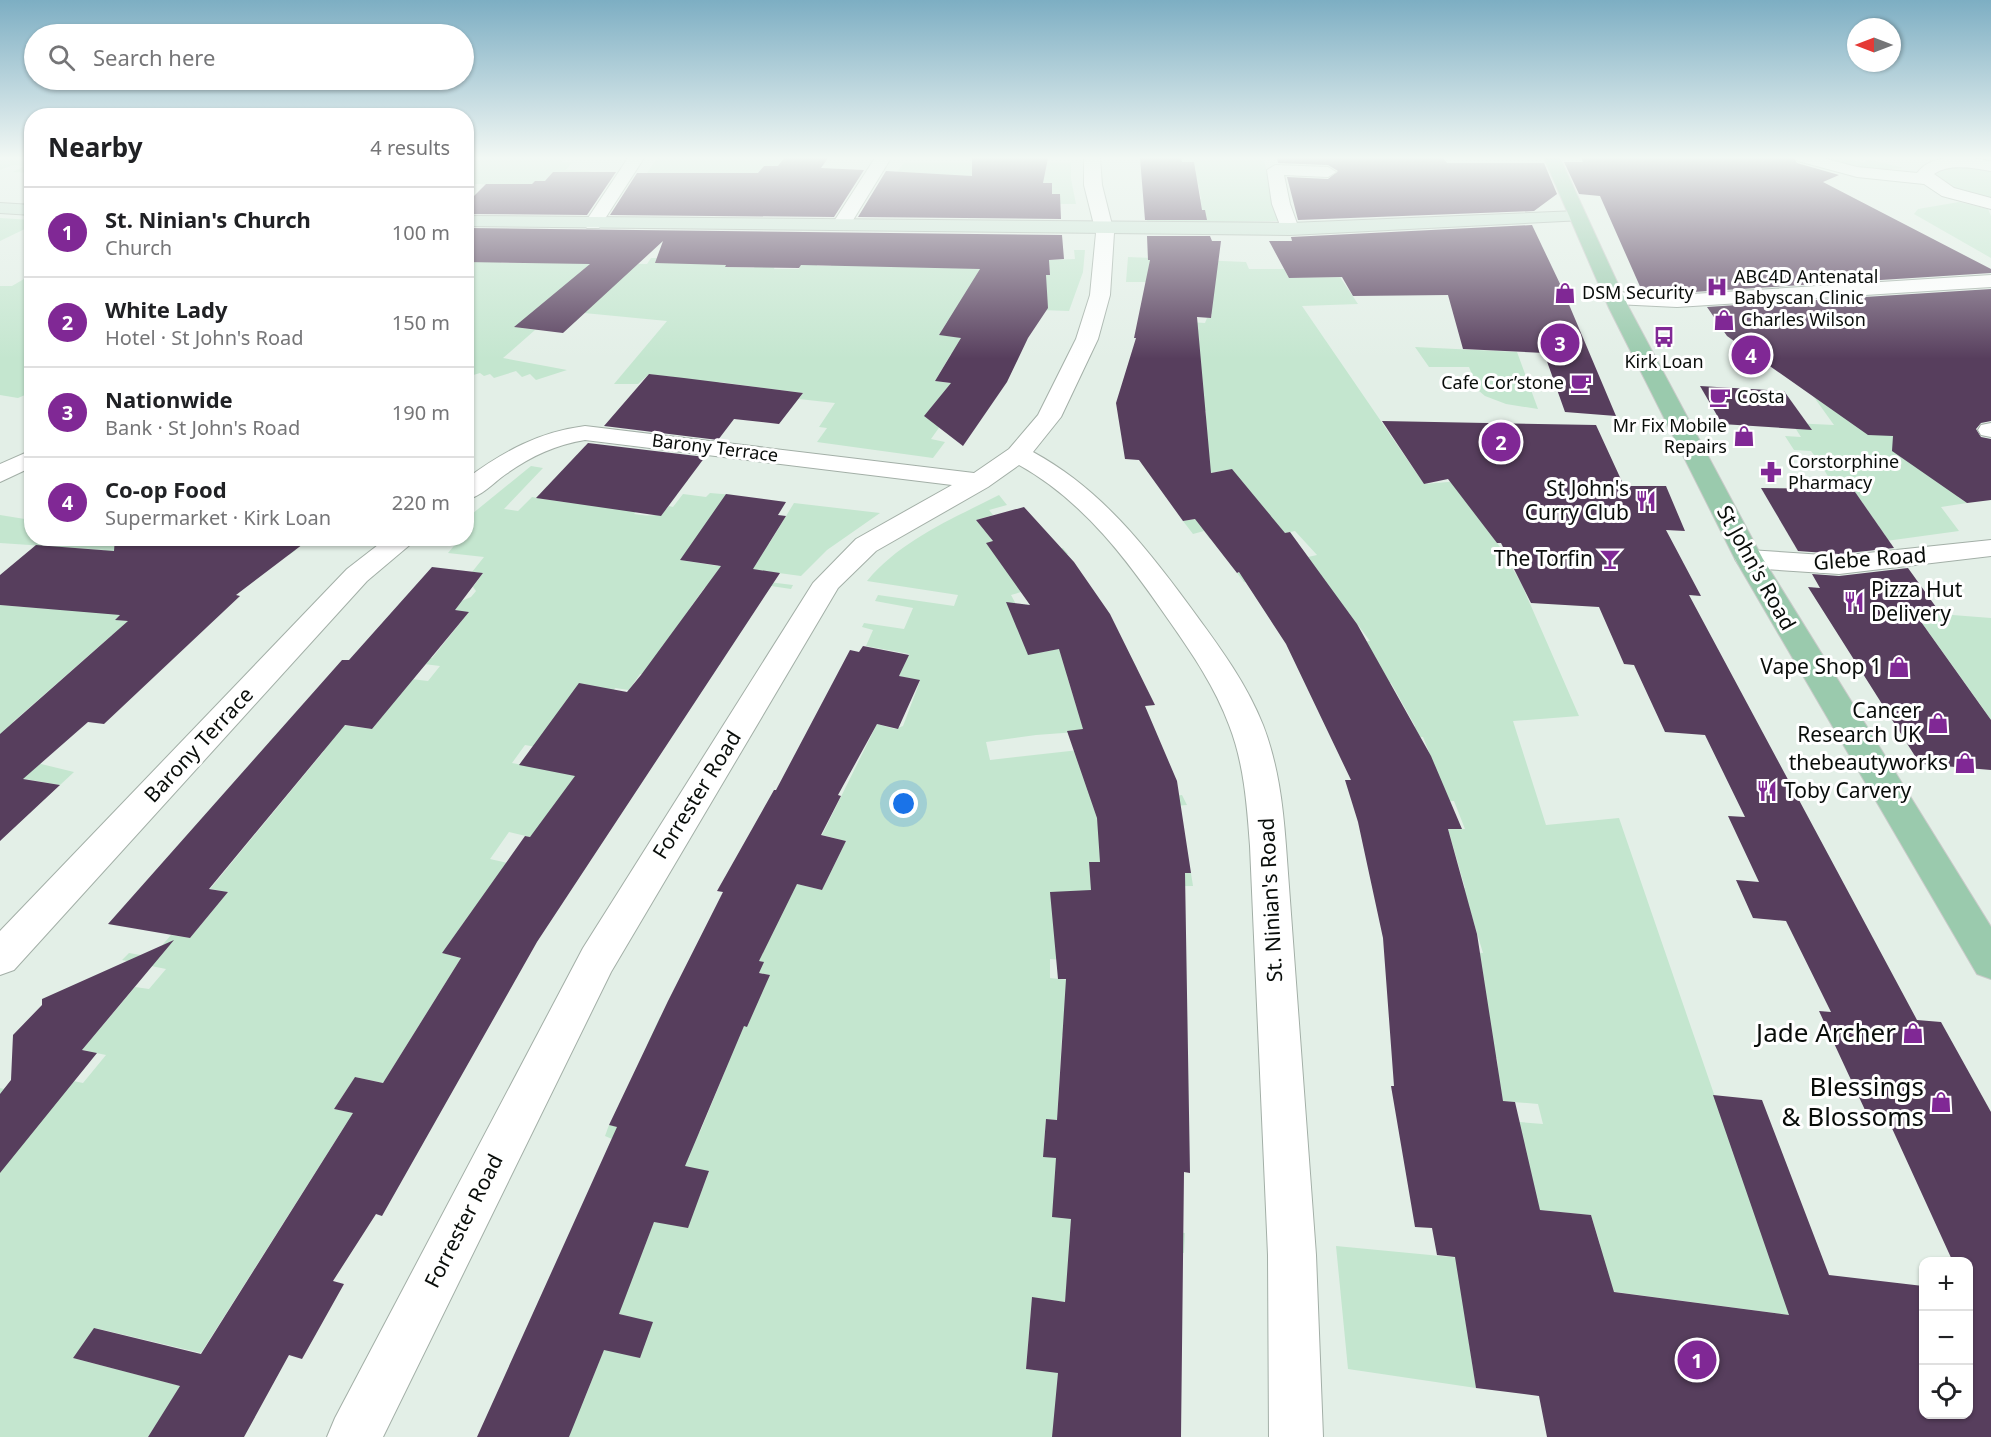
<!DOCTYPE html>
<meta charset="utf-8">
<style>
:root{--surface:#fff;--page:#f6f6f6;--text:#202124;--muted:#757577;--line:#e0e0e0;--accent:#802895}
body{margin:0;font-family:"Noto Sans",sans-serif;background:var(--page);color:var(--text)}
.controls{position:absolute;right:18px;bottom:18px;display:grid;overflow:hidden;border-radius:12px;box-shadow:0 2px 4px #0004}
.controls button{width:54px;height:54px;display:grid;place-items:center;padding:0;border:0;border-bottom:2px solid var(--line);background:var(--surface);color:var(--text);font:30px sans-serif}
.compass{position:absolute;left:1847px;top:18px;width:54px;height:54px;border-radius:50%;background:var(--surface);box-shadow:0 2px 4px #0004;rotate:270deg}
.you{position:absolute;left:904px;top:804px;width:21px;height:21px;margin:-15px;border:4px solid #fff;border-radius:50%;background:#1a73e8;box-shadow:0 0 0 9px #1a73e833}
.badge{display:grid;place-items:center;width:39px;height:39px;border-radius:50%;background:var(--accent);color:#fff;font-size:20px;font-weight:700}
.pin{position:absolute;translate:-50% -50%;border:3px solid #fff;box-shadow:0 2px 6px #0006}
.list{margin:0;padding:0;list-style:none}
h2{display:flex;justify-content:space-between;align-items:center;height:78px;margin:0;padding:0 24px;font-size:26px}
h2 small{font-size:20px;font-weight:400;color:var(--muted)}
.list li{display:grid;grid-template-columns:39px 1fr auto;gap:18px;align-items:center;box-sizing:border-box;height:90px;padding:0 24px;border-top:2px solid var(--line)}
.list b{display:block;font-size:22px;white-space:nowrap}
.list p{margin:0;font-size:20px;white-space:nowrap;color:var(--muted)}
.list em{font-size:20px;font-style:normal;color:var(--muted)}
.icon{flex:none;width:33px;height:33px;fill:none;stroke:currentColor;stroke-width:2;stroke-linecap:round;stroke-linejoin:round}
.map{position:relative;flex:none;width:1991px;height:1437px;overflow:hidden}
.search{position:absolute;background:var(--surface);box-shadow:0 2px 4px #0004;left:24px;top:24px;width:450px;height:66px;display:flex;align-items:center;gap:15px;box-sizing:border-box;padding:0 21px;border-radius:33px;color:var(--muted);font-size:22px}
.panel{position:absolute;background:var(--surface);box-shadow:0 2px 4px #0004;left:24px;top:108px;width:450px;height:438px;border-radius:24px}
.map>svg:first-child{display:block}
</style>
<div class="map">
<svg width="1991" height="1437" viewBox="0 0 1991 1437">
<rect width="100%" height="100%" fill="#e3efe7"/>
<!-- green -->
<g fill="#c4e6cf">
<polygon points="0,158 31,158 31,173 13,172 24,166 13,165 0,170"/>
<polygon points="467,158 564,158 562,162 572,162 566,170 590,171 569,195 481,184 475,184 467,190"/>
<polygon points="657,158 784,158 778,167 764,166 762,169 812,172 645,177 687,174 647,173"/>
<polygon points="906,158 1009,158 1048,161 1048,163 1071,163 1071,179 1076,204 1060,204 1037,194 897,172 904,163 994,163 972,158"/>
<polygon points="1181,158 1263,158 1282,221 1147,223 1146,212 1190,210 1188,199 1201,199 1197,178 1185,177 1184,172 1196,172 1196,169 1183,169 1182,164 1195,165 1194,162 1182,162"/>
<polygon points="1825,158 1845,158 1864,163 1868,159 1904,168 1876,170"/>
<polygon points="1950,167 1991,168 1991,201 1958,192 1936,178 1937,171"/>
<polygon points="1959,202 1988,209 1991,216 1991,258 1914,214 1918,209"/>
<polygon points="0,218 31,220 31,226 0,241"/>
<path d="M507,238H517L502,256L505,257L501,263H521L529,257H539L536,261C549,267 556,258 564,248H576L589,238L576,256L604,259L602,263L647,264L651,258H671L681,240L701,242L690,264H706L711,257H730L725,267L754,268L759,257H778L774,269H799L805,253H807L805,261L818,262L817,266H831L833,258L866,259L865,266H889L891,261H894L896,257H913L912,267H925L926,261L921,260L929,262L962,260L957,261L956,267H984L988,243H996L995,260H1025V275H1029L1027,282H1046V275H1050L1049,260L1075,259L1074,250H1085L1083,272L1069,311L1041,310L1036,323L985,318L979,328L947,322L939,335L974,337L968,346L977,347L973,356L951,354L935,381L1000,389L990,406L958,401L951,410L938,408L929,410L924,416L930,420L943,422L931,439L945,442L933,458L817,442L827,428L819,427L835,403L799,399L803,393L719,382L699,406L690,405L685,412L677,411L695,389L692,388L695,384L689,383L685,387L666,385L673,377L667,376L660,384H654L661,376L649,374L638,384H614L667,321L584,313L575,322L527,317L515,327L535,330L503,358L567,370L536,380L530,374L522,377L516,371L494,378L490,374L484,376L480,373L467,377L470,381L467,382V261L478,257H491Z"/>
<polygon points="1128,257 1246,262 1249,269 1284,269 1289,278 1419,276 1340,277 1358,304 1302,306 1424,484 1460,481 1480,519 1500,547 1521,583 1579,716 1513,721 1546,825 1619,818 1790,1315 1458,1271 1476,1388 1348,1369 1336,1246 1493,1261 1600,1244 1591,1215 1540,1210 1506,1121 1543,1124 1538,1104 1501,1101 1497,1058 1474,1054 1466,951 1483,953 1466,897 1447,887 1465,888 1448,829 1465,829 1454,801 1419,802 1429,752 1423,737 1407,737 1415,726 1391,683 1376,685 1341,645 1370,641 1342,604 1244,582 1237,573 1317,555 1295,531 1268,537 1260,529 1210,539 1204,531 1193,534 1183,521 1241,511 1232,469 1194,476 1119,420 1118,416 1127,416 1129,413 1206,416 1206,411 1184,410 1174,321 1205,323 1207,318 1211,318 1212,314 1147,282 1126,282"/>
<polygon points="24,279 31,280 32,392 18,398 0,395 0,286 12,286"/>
<polygon points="1415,347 1517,352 1538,409 1506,404 1485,396 1479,391 1469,367 1429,367"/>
<polygon points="1959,385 1958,497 1967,503 1941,507 1959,531 1835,548 1887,538 1853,489 1818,486 1815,482 1832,483 1823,468 1829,468 1828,466 1874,469 1873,467 1819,462 1811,451 1794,450 1785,436 1801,437 1792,423 1834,425 1811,393"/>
<path d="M531,466L543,468L504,509L518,511L532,497L563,502L640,506L634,514C649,516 658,518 669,506L673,507L683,494L706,497L710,493L734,495L680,560L718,566L724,557L760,543L769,544L794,503L880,513L827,550L801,576L750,569L745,579L793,585L791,589L771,586L763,597L705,587L661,649L722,661L720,665L669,655L654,677L640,674L629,690L615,688L582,755L525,745L512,763L588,777L530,837L509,832L490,859L512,864L478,912L472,911L442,953L461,958L383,1083L355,1077L334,1109L378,1118L414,1138L346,1124L201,1353L95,1328L73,1358L181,1386L148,1437H0V1088L4,1089L20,1070L83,1083L106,1055L82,1050L135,987L149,989L166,969L122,960L129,953L152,957L171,935L190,938L228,892L210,889L324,751L269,742L274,737L309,741L326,723L372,729L411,679L428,681L440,666L392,660L397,653L432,658L469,612L442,609L471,597L476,591L473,587L483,573L472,572L484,557L448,553L458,541L443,539L466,538L467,518Z"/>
<path d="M999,495L1007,505L989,510L993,515L976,520L993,541L1036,555L1063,548L1068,554L1016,566L1031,589L1011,595L1018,608L1039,603L1028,654L1071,647L1080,668L1132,659L1137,668L1067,676L1077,708L1098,705L1131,728L1036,735L986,742L990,760L1160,741L1094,808L1182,795L1187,805L1134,809L1105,862L1089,863L1090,874L1191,873L1193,886L1094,887L1075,961L1050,959V978L1099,983L1062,1036L1057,1120L1046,1119L1043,1156L1056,1158L1096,1222L1185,1233L1184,1253L1071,1238L1065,1302L1032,1298L1026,1369L1084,1375L1052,1437H569L503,1381L584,1400L654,1222L699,1197L709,1172L606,1152L612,1139L605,1136L609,1125L685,1141L691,1131L700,1132L725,1071L647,1045L660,1017L731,1033L769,975L759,973L763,962L695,947L797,884L822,890L846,841L822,835L877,724L895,729L903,726L920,681L899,676L909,654L866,646L873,630L862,627L864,623L904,629L913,608L875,601L878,595L954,606L958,595L867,581C901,540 952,519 999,495Z"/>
<polygon points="0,515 31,520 32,538 251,538 296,550 289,555 280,554 116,620 143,622 188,645 112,635 14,721 0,746 0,605 50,609 86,568 105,550 0,543"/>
<polygon points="1914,612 1991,618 1991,720 1982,707"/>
<polygon points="0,754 74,772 60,785 7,776"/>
</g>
<!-- building -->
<g fill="#573e5d">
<polygon points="784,158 828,158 821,168 864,170 834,217 610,215 637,173 758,173 764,166 778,166"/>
<polygon points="972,158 1048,158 1043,183 1052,183 1052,194 1060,194 1061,219 858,217 886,171 972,176"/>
<polygon points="1140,158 1181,158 1182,162 1194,162 1202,210 1205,210 1207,220 1145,220"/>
<polygon points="1277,158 1443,158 1447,163 1544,163 1557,194 1534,211 1298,220 1287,177 1328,179 1338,171 1328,165 1278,163"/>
<polygon points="1581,158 1794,158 1797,163 1839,175 1823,182 1991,269 1991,273 1677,293 1642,291 1600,196 1579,194 1564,162 1583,162"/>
<polygon points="553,172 616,172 587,215 466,214 466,204 486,184 532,184 535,181 545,181"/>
<polygon points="1532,225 1562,288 1616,416 1565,412 1544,353 1463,349 1448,295 1353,296 1342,277 1289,278 1269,241 1292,241 1291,237"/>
<polygon points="466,228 1062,235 1064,259 1049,260 1050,275 1046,275 1048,308 1028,338 1007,382 963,446 924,416 951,383 935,381 961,338 939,335 980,269 801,265 799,268 725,267 726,265 655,263 663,241 563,333 514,327 590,264 466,262"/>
<polygon points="1147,236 1210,236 1212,241 1221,241 1211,318 1197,317 1211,473 1232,469 1285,533 1290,532 1357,624 1431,756 1462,829 1448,829 1477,934 1503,1101 1515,1102 1540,1210 1591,1215 1614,1292 1789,1315 1713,1095 1762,1100 1829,1275 1923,1286 1923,1414 1968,1414 1968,1262 1953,1262 1885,1113 1865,1110 1819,1011 1831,1012 1786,921 1753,918 1736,880 1759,882 1728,816 1745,817 1705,735 1665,732 1634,665 1624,664 1599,607 1531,603 1501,543 1497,543 1448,479 1424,484 1382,421 1596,425 1624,486 1666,486 1685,531 1666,530 1701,596 1689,595 1917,1020 1941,1022 1991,1112 1991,1437 1547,1437 1539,1396 1476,1388 1455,1257 1437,1255 1432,1228 1415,1227 1391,1086 1394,1086 1383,938 1358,822 1345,780 1351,780 1286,644 1239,572 1237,573 1195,519 1183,521 1139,460 1125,459 1116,403 1136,338 1134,338 1150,260 1148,260"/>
<polygon points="1991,289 1991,421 1981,423 1976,429 1981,437 1991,439 1991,500 1967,503 1892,451 1893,436 1868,435 1727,336 1707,307"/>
<polygon points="649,374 684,378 803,393 779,424 734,419 718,440 604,426"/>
<polygon points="1700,386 1784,391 1812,430 1722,424"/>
<polygon points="588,443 705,457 661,516 536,498"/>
<polygon points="1761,488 1853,489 1894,548 1839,554 1798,551"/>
<polygon points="726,494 786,502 778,515 786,516 753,569 780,573 537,942 382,1216 376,1214 333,1281 344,1284 302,1359 289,1355 244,1437 148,1437 180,1386 73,1358 94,1328 201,1354 353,1113 334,1109 355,1077 383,1083 461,958 442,953 525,836 530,837 575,776 519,765 579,683 627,692 641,675 721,566 680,560"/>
<polygon points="1024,507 1074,562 1110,614 1155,705 1145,706 1177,781 1191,873 1185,873 1190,1173 1184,1172 1181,1437 1052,1437 1058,1373 1026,1369 1032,1297 1065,1302 1071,1219 1052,1217 1056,1158 1043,1157 1046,1119 1057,1120 1066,979 1058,979 1050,892 1091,890 1089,862 1100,862 1097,818 1067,731 1083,729 1059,649 1028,655 1006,602 1030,605 986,543 993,541 976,520"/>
<polygon points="115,538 311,538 236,595 240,596 104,724 88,722 23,779 60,785 0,841 0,734 128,621 115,620 120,615 0,605 0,575 36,545 114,551"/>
<polygon points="432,567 483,573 455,610 469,612 372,729 345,725 209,889 228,892 190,938 108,924 342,660 349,660"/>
<polygon points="1908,568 1941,614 1914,612 1991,720 1991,770 1920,764 1808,587 1820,588 1812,574 1839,576"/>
<polygon points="863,646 909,655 899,676 920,680 898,729 877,724 838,795 841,796 821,835 846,841 822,890 797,884 759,961 764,962 759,973 770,975 747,1027 744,1026 685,1166 709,1171 688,1228 654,1222 619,1314 653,1322 640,1358 604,1350 569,1437 477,1437 617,1127 609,1125 668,1001 723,892 717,891 774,790 776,790 850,650 859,652"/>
<polygon points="174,940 82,1050 97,1053 0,1173 0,1094 11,1080 13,1035 42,1005 42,999"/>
</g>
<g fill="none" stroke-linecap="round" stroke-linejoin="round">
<defs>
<g id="street">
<polygon points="628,158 644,158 599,228 587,228 584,224"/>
<polygon points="875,158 891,158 847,230 833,230 831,226"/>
<path d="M1084,158H1100L1102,185L1114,233L1110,295L1098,339L1061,417L1033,452C1101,489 1146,547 1191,608C1218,645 1246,682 1263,725C1278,764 1283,805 1286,846L1316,1255L1323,1437H1269L1268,1255L1250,846C1247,805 1244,763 1229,725C1215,687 1193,655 1170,622C1128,561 1085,502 1019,465L988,487L876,551L838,588L611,972L383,1437H327L335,1418L583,948L813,583L856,539L952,485L585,440C555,445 531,456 506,474C493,483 482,496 466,500V479C504,451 539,432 585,426L974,473L1009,449L1038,415L1076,339L1090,295L1096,233L1084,185Z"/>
<path d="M1796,158H1823L1857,167L1917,173C1932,152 1968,157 1991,161V171C1973,168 1949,163 1934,174L1954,188L1991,198V209L1942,196L1924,184L1857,177L1798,161Z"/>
<polygon points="1275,165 1328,167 1336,172 1328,177 1284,175 1290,204 1299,229 1297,233 1283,233 1272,204 1267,170"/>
<polygon points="1991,275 1991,287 1677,307 1615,304 1608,302 1605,298 1608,294 1615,292 1677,295"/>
<polygon points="1991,423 1991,437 1981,435 1978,430 1981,425"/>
<polygon points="32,450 32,467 0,482 0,464"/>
<polygon points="387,538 418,538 367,581 14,970 0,975 0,931 347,569"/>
<polygon points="1991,540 1991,556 1839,574 1749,568 1739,565 1735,559 1739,553 1749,550 1839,556"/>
</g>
<g id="secondary">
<polygon points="0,203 32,205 32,215 0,213"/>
<polygon points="1577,211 1583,212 1586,216 1583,220 1290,235 466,226 466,216 1290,223"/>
</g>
<polygon id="primary" points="1544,158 1560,158 1629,308 1763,559 1991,927 1991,979 1977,974 1735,559 1609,308"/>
</defs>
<!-- street casing -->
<use href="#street" stroke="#a3afa7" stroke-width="2"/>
<!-- secondary casing -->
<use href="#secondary" stroke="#a3afa7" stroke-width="2"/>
<!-- primary casing -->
<use href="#primary" stroke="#c9cac9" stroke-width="2"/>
<!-- street -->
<use href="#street" fill="#fff" fill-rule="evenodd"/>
<!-- secondary -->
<use href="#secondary" fill="#cce4d6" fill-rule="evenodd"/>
<!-- primary -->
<use href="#primary" fill="#9acaad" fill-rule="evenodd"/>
</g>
<!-- sky -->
<linearGradient id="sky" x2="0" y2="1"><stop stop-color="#7daec3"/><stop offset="0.44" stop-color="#f2f8f4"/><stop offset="1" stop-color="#f2f8f4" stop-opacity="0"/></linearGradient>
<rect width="1991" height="359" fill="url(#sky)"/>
<!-- icons -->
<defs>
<symbol id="hospital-bare" viewBox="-9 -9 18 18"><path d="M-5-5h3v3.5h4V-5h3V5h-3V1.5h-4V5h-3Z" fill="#802895" stroke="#fff" stroke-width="2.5" paint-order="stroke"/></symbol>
<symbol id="shop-bare" viewBox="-9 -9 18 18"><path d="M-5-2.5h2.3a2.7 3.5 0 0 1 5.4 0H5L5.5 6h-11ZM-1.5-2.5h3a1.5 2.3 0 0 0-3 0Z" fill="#802895" stroke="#fff" stroke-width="2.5" paint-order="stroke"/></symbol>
<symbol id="bus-bare" viewBox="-9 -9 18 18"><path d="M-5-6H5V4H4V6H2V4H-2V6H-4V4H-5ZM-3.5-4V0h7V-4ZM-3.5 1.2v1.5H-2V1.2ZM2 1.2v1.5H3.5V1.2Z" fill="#802895" stroke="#fff" stroke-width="2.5" paint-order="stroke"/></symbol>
<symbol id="cafe-bare" viewBox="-9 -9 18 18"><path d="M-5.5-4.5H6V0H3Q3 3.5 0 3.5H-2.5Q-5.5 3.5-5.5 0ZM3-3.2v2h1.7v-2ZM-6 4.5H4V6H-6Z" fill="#802895" stroke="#fff" stroke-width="2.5" paint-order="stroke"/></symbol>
<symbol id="pharmacy-bare" viewBox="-9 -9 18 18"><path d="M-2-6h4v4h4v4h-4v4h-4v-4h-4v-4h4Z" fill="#802895" stroke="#fff" stroke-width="2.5" paint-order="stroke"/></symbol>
<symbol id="restaurant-bare" viewBox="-9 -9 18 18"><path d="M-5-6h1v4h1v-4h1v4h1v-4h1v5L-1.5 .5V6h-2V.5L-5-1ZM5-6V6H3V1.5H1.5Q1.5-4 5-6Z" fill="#802895" stroke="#fff" stroke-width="2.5" paint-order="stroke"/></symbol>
<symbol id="bar-bare" viewBox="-9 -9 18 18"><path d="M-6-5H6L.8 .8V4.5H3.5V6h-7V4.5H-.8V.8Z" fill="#802895" stroke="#fff" stroke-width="2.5" paint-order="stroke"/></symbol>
</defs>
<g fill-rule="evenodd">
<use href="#hospital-bare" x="1702" y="272" width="30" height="30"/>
<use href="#shop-bare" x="1550" y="278" width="30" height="30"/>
<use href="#shop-bare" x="1709" y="305" width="30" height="30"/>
<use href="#bus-bare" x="1649" y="322" width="30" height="30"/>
<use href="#cafe-bare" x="1566" y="368" width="30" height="30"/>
<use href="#cafe-bare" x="1705" y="382" width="30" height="30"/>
<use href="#shop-bare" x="1729" y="421" width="30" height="30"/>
<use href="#pharmacy-bare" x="1756" y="457" width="30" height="30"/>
<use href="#restaurant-bare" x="1631" y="486" width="30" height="30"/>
<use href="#bar-bare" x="1595" y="544" width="30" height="30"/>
<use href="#restaurant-bare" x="1839" y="587" width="30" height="30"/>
<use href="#shop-bare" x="1884" y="652" width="30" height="30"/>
<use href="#shop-bare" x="1923" y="708" width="30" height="30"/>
<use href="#shop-bare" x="1950" y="748" width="30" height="30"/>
<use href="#restaurant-bare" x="1752" y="776" width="30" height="30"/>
<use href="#shop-bare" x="1898" y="1018" width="30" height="30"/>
<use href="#shop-bare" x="1926" y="1087" width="30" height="30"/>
</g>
<g text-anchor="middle" stroke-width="6" stroke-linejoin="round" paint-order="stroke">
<!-- far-poi labels -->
<g font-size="18" fill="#090d0a" stroke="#fff" text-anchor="start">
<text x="1734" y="283">ABC4D Antenatal<tspan x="1734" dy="21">Babyscan Clinic</tspan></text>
<text x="1582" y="299">DSM Security</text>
<text x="1741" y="326">Charles Wilson</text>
<text x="1664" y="368" text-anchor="middle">Kirk Loan</text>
<text x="1564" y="389" text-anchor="end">Cafe Cor’stone</text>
<text x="1737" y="403">Costa</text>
<text x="1727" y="432" text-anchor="end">Mr Fix Mobile<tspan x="1727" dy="21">Repairs</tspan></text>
<text x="1788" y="468">Corstorphine<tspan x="1788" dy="21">Pharmacy</tspan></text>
</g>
<!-- far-street labels -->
<g font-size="18" fill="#090d0a" stroke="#fff">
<text transform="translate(715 448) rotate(7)" y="6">Barony Terrace</text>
</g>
<!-- poi labels -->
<g font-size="21" fill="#090d0a" stroke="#fff" text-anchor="end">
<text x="1629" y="496">St John's<tspan x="1629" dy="24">Curry Club</tspan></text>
<text x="1593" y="566">The Torfin</text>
<text x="1871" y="597" text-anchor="start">Pizza Hut<tspan x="1871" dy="24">Delivery</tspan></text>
<text x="1882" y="674">Vape Shop 1</text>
<text x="1921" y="718">Cancer<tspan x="1921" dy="24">Research UK</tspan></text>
<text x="1948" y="770">thebeautyworks</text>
<text x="1784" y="798" text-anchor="start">Toby Carvery</text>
</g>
<!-- street labels -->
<g font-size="21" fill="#090d0a" stroke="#fff">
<text transform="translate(1870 559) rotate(-4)" y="7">Glebe Road</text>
<text transform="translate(1756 568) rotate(61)" y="7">St John's Road</text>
<text transform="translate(199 745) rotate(-47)" y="7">Barony Terrace</text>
<text transform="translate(697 795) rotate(-58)" y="7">Forrester Road</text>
<text transform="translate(1271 900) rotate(-93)" y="7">St. Ninian's Road</text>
<text transform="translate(464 1221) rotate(-63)" y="7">Forrester Road</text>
</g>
<!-- near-poi labels -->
<g font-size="26" fill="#090d0a" stroke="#fff" text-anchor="end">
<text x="1896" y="1042">Jade Archer</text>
<text x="1924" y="1096">Blessings<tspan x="1924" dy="30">&amp; Blossoms</tspan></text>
</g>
</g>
</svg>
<div class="controls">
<button>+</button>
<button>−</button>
<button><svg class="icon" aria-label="locate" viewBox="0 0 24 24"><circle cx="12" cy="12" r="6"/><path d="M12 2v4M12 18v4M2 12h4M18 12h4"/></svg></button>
</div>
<svg class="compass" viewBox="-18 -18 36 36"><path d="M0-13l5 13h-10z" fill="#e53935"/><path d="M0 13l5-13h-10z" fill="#757577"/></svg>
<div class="you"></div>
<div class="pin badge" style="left:1697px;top:1360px">1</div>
<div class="pin badge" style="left:1501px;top:442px">2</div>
<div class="pin badge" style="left:1560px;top:343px">3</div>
<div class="pin badge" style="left:1751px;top:355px">4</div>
<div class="search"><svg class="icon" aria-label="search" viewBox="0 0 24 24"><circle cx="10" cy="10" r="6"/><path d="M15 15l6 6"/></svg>Search here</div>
<section class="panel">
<h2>Nearby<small>4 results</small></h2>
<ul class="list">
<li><span class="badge">1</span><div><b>St. Ninian's Church</b><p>Church</p></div><em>100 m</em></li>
<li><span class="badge">2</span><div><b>White Lady</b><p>Hotel · St John's Road</p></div><em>150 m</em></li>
<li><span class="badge">3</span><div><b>Nationwide</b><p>Bank · St John's Road</p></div><em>190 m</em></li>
<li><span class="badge">4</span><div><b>Co-op Food</b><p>Supermarket · Kirk Loan</p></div><em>220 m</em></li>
</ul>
</section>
</div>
